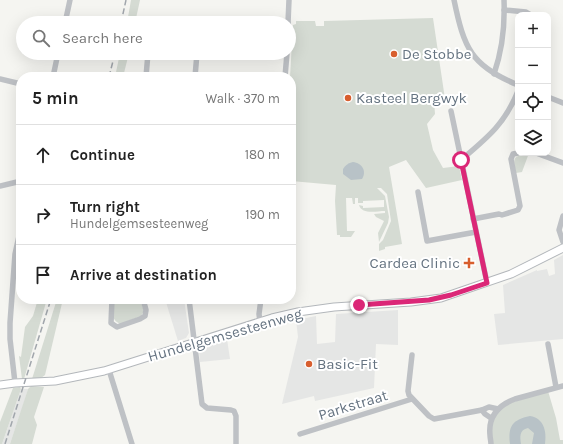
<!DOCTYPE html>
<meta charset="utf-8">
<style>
:root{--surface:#fff;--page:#f6f6f6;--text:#222;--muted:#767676;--line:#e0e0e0}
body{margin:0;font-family:Karla,sans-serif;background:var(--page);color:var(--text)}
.controls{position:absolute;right:12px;top:12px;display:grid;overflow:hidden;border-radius:8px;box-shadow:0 4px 16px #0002}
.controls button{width:36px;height:36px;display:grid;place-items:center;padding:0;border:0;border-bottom:1px solid var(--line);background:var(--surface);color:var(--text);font:20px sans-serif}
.stop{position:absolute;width:12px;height:12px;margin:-9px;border:3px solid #db2777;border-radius:50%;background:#fff}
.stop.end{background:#db2777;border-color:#fff;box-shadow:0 1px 4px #0008}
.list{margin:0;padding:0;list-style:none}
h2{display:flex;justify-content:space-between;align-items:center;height:52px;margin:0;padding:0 16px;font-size:17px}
h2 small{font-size:13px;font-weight:400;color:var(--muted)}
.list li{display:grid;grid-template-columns:26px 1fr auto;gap:12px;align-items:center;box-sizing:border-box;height:60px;padding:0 16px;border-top:1px solid var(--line)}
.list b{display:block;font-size:15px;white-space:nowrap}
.list p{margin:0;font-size:13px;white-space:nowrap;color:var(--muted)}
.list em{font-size:13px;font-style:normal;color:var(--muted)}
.icon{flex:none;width:22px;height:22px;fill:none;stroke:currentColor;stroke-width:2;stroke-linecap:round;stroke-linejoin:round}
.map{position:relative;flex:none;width:563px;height:444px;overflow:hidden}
.search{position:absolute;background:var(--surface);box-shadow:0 4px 16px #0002;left:16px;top:16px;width:280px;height:44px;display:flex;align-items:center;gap:10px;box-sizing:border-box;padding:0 14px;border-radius:22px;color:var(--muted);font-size:15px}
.panel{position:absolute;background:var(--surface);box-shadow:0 4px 16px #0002;left:16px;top:72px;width:280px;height:232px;border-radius:16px}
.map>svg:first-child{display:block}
</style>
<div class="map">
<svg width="563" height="444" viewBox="0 0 563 444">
<rect width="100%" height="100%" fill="#f5f5f1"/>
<!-- built -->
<g fill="#e5e6e5">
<polygon points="563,255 563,339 498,345 494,314 505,313 503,285 537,270 537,271 547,269 549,276 555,274 554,260"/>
<polygon points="165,299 184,299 189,333 186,338 178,341"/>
<polygon points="398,310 398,345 376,344 374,388 315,401 314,396 282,404 298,337 296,320 316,316 317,344 335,342 336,314"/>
<polygon points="227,339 230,359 200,362 199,351 200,348"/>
<polygon points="21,389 28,389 23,406 10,444 2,444"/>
</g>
<!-- green -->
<g fill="#d5dbd3">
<polygon points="131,0 140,0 135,23 127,23"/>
<path d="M433,18L445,99L434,100L435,114L427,124L433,150L443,168L459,166L462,180L426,188L406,160L389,167L402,244L385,247V249L379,251V244L383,240L391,221L387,194L381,188H377L385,196L389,217L388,223L379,242L378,233L384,221L376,217L374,214L385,213V211C376,211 362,215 359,205L363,206V208L384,207V200L363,201V203H358V198H355V204H353L352,198H346L347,231H355L351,237H340V235H337L335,201L336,185L291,181V77H290L293,25L296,24V21H315L316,26H324V21Z"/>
<polygon points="120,53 129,53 123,77 115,77"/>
<path d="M529,153L522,172L516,173C513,157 512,157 529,153Z"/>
<polygon points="38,299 47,299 24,379 22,379 19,356 21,357 25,327 33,316"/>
<polygon points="57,299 63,299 45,375 41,378 32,379"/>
<path d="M113,299H140L144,311L141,316L120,324C109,318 113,310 113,299Z"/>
<polygon points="31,386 44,387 34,417 37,425 32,444 10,444 28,389"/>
<polygon points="20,387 21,389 2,444 0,444 0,422 13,388"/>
<polygon points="548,391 556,418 560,440 563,440 563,444 492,444 492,419 504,405"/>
</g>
<!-- water -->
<g fill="#b8c2c7">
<path d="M353,162C362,163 367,171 362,179L351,180L343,174V169C346,165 348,163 353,162Z"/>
<path d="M530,416C544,418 547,432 545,444H532L534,433L528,428C519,430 520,437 521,444H510C508,426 512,420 530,416Z"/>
</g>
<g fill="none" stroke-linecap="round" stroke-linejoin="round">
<defs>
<polyline id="major" points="0,385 15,383 55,381 104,371 272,318 298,312 334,307 411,302 441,298 511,274 563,248"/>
</defs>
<!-- major casing -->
<use href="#major" stroke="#b3b7bb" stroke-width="9"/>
<!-- minor -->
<g stroke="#bec1c5" stroke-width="5.5">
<path d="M454,0C464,48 471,66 518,85"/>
<polyline points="504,10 526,12 531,15"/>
<polyline points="65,23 70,0"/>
<polyline points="170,23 180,21 288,23"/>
<polyline points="288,23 289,0"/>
<path d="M494,74C502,51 505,25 504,0"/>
<polyline points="53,77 58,53"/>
<polyline points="146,77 148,53"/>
<polyline points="195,77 197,53"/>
<polyline points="285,77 287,53"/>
<polyline points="0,79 21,84"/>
<polyline points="548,97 563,103"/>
<polyline points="451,111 487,283"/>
<polyline points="536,153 563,163"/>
<path d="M461,160C487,138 505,124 518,91"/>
<polyline points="0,186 17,182 21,183"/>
<polyline points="418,192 427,241 476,232"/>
<polyline points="563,216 559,230 563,242"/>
<polyline points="473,219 499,214 502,215 518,210 520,206 511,159 513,154 518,153"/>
<polyline points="112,299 111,323 117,327 140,319 145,316 146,310 143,299"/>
<polyline points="189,299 202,404 207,408 231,410 234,411 236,416 236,444"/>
<polyline points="260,322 259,314 261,299"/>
<polyline points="548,344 556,387"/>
<polyline points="412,355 408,391 409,395 429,416 434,419 482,410"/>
<polyline points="109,370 132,444"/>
<polyline points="15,383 10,339 10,323 15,254 21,227"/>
<polyline points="491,418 485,414 482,410 489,407 498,409"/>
<polyline points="300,434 412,399"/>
<path d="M491,444C491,441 490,438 490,435C488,416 499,405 515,399L563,386"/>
</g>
<!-- major -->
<use href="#major" stroke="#fff" stroke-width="7"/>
<!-- rail -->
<g stroke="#a1a6ac" stroke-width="1.5" stroke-dasharray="6 3" stroke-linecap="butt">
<polyline points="121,23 126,0"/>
<polyline points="109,77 115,53"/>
<polyline points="5,444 51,299"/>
</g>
</g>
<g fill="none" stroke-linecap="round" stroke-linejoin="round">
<!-- route -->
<polyline stroke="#db2777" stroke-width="5" points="359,305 429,300 451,295 487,283 461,160"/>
</g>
<!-- markers -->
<g fill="#d85e2e" stroke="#fff" stroke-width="1.5">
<circle cx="394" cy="54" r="4"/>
<circle cx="348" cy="98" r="4"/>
<path d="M467 257h4v4h4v4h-4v4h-4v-4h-4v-4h4z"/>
<circle cx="309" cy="364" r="4"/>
</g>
<g text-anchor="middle" stroke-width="4" stroke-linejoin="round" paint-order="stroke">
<!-- poi labels -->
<g font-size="15" fill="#657381" stroke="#fff" text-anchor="start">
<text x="402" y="59">De Stobbe</text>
<text x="356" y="103">Kasteel Bergwyk</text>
<text x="460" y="268" text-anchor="end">Cardea Clinic</text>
<text x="317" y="369">Basic-Fit</text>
</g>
<!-- street labels -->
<g font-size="15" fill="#657381" stroke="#fff">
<text transform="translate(225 335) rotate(-16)" y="5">Hundelgemsesteenweg</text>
<text transform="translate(353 405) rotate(-17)" y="5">Parkstraat</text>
</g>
</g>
</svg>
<div class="controls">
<button>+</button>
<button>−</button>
<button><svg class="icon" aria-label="locate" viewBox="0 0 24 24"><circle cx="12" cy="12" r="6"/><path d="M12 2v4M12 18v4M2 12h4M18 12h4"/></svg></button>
<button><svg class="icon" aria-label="layers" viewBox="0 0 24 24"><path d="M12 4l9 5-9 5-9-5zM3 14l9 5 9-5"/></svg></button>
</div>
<div class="stop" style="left:461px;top:160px"></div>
<div class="stop end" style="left:359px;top:305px"></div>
<div class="search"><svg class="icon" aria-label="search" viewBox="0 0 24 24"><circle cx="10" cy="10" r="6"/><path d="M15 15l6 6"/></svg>Search here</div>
<section class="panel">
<h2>5 min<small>Walk · 370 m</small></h2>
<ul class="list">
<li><svg class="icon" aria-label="ahead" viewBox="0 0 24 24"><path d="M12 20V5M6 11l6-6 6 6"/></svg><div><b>Continue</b></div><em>180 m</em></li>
<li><svg class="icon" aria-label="right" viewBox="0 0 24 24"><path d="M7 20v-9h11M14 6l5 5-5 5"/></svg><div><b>Turn right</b><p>Hundelgemsesteenweg</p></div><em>190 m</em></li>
<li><svg class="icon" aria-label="arrive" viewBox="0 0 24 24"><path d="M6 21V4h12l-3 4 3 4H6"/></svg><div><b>Arrive at destination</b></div></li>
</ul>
</section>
</div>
